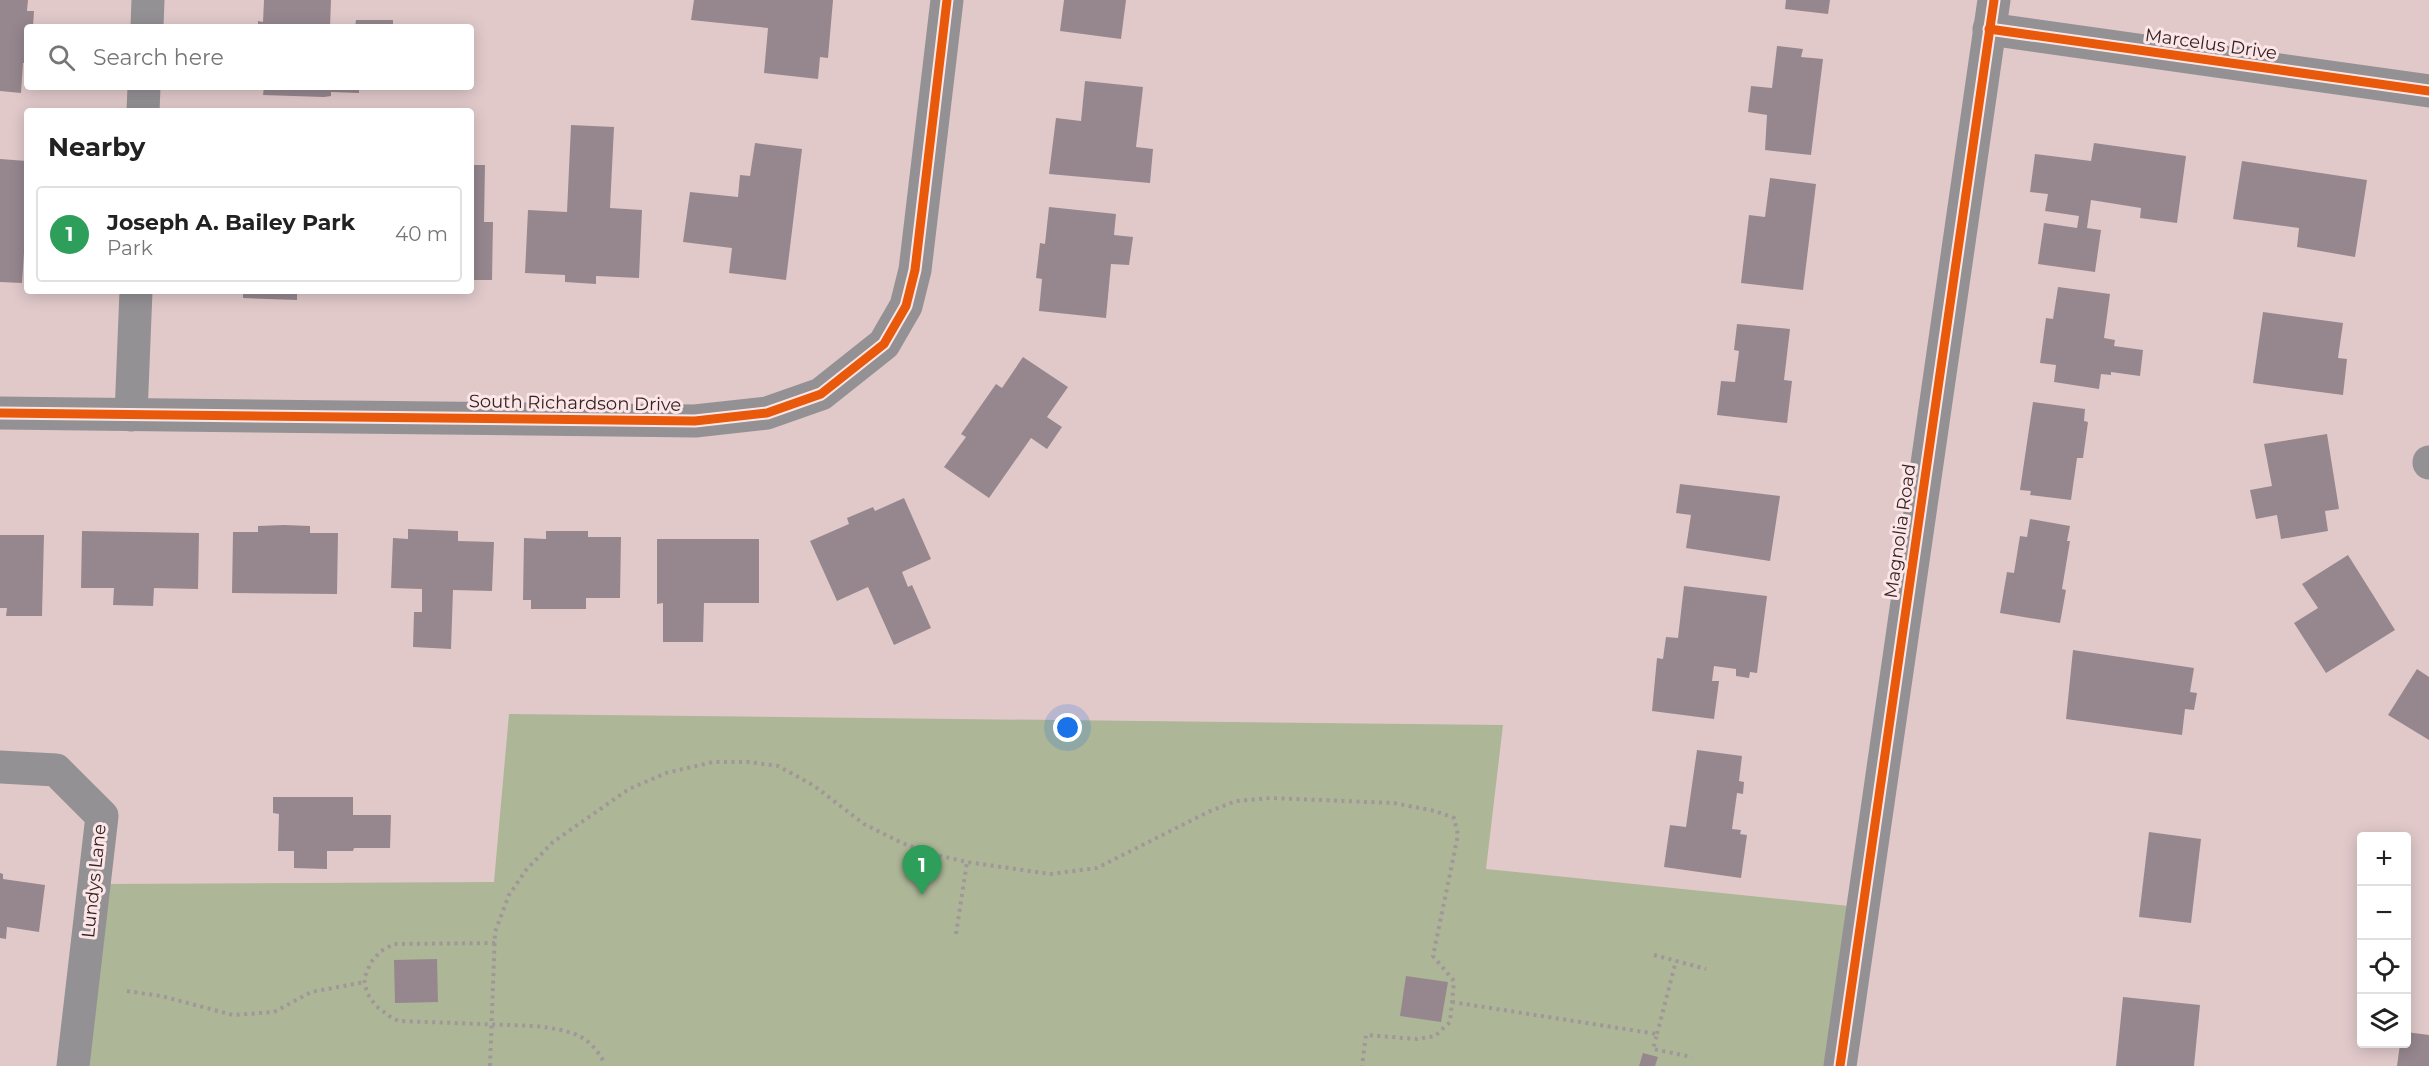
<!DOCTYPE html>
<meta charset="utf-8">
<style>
:root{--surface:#fff;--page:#f2f2f2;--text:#222;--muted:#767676;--line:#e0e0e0;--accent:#d93025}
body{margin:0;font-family:Montserrat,sans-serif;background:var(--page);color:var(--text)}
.controls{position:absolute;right:18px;bottom:18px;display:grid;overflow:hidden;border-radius:6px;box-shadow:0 3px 15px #0003}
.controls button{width:54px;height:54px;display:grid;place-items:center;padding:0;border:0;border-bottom:2px solid var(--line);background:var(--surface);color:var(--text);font:30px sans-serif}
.you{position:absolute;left:1068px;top:728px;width:21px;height:21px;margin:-15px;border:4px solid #fff;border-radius:50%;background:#1a73e8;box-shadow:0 0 0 9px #1a73e833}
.badge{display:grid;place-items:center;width:39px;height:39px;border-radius:50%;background:var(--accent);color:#fff;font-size:20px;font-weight:700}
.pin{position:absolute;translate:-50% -50px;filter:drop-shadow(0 2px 3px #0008)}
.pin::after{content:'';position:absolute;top:32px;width:21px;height:18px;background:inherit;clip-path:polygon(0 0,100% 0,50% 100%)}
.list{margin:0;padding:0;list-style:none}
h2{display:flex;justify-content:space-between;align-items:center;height:78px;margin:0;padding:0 24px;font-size:26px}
h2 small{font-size:20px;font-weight:400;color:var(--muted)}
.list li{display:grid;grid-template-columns:39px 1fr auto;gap:18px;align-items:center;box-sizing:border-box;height:96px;margin:0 12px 12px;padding:0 12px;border:2px solid var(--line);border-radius:6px}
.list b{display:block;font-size:22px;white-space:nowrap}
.list p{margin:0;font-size:20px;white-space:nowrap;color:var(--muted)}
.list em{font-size:20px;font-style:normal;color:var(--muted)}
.icon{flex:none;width:33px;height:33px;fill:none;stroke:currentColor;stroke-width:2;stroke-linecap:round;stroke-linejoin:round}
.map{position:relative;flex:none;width:2429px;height:1066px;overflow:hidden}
.search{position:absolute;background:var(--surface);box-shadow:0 3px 15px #0003;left:24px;top:24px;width:450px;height:66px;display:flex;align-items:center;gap:15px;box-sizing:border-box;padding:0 21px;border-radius:6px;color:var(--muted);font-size:22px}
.panel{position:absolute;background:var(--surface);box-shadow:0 3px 15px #0003;left:24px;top:108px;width:450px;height:186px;border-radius:6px}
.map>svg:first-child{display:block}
</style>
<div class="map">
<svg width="2429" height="1066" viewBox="0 0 2429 1066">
<rect width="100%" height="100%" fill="#e1c9ca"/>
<!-- green -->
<polygon fill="#adb697" points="509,714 1503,725 1486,869 1849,906 1824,1066 80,1066 103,884 494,882"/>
<!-- building -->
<g fill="#96878e">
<polygon points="0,0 28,0 27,11 34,11 33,27 27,27 27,63 23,63 21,93 0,91"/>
<polygon points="264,0 331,0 330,27 258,27 258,21 263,22"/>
<polygon points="694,0 833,0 828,58 820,57 818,79 764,73 768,28 691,20"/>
<polygon points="1064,0 1126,0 1121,39 1060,31"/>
<polygon points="1786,0 1830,0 1828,14 1785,9"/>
<polygon points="356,20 393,20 393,27 355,27"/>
<polygon points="1777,46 1803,49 1801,57 1823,59 1811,155 1765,150 1767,115 1748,112 1751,86 1772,88"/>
<polygon points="1085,81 1143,87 1136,147 1153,149 1150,183 1049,174 1056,118 1081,121"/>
<polygon points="264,87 359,87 359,93 331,92 331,96 324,97 263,95"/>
<polygon points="571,125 614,127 610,208 642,210 639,278 596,276 596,284 565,282 565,275 525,273 528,210 567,212"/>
<polygon points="755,143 802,149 786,280 729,273 732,248 683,242 690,192 738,197 740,175 750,176"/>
<polygon points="2094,143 2186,156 2177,223 2140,218 2141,208 2091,200 2087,228 2101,230 2095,272 2038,264 2044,223 2077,228 2079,216 2045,211 2048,194 2030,192 2035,154 2091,161"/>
<polygon points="0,159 27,161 27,253 24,253 22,283 0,282"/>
<polygon points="2242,161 2367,180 2355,257 2297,247 2299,228 2233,219"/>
<polygon points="471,165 485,165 484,222 493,222 492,280 471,280"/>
<polygon points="1770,178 1816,184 1803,290 1741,283 1749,215 1765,217"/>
<polygon points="1049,207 1116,214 1114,235 1133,237 1129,265 1111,264 1106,318 1039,311 1042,279 1036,278 1040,243 1045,244"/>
<polygon points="2058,287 2110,294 2104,338 2115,340 2114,346 2143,350 2140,376 2111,372 2111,375 2101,374 2099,389 2054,382 2056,365 2040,363 2046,318 2053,319"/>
<polygon points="243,291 297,291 297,300 243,298"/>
<polygon points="2263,312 2343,323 2338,358 2347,359 2343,395 2253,383"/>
<polygon points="1737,324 1790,329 1784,380 1792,381 1787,423 1717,415 1721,381 1735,382 1739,351 1734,350"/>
<polygon points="1023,357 1068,387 1047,417 1062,427 1047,449 1031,438 989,498 944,467 966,437 961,434 996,384 1002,388"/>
<polygon points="2033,402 2085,409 2084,421 2088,422 2083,458 2077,458 2071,500 2030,495 2031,491 2020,490"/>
<polygon points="2327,434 2339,509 2325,511 2328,531 2281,539 2277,515 2256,519 2250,490 2272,486 2264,444"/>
<polygon points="1680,484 1780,496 1770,561 1686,548 1691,515 1676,513"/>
<polygon points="904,498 931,559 902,572 908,587 912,585 931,628 894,645 868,587 837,601 810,541 849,524 847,518 873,507 875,511"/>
<polygon points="2030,519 2070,526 2067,541 2070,541 2062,589 2066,590 2060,623 2000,613 2007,572 2014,573 2020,536 2027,537"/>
<polygon points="284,525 310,526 310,533 338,533 337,594 232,593 233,532 258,532 258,526"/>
<polygon points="408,529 458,531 458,541 494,542 492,591 453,590 451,649 413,647 414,612 422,612 422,589 391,588 393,538 408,539"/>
<polygon points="82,531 199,533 198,589 154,588 153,606 113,605 114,588 81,588"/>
<polygon points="546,531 588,531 588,537 621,537 620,598 586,598 586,609 531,609 531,600 523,600 524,538 546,539"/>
<polygon points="0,535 44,535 42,616 6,616 7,608 0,608"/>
<polygon points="657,539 759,539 759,603 704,603 703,642 663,642 663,603 657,604"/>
<polygon points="2348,555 2395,630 2326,673 2294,623 2318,608 2302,584"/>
<polygon points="1684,586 1767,596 1757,673 1750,672 1749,678 1736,676 1736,669 1714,666 1712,681 1719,681 1714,719 1652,711 1657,658 1663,659 1666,637 1678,638"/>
<polygon points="2073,650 2194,668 2190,692 2197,693 2194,710 2185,709 2182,735 2066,719"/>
<polygon points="2417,669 2429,677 2429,740 2388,715"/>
<polygon points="1697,750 1742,756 1739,781 1744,782 1743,794 1737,793 1732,829 1741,830 1740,834 1747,835 1741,878 1664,867 1670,825 1686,827"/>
<polygon points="273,797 353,797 353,815 391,815 390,848 354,848 353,851 327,851 327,869 294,868 294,851 278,851 279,814 273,813"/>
<polygon points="2149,832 2201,839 2191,923 2139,917"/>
<polygon points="0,873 3,874 3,879 45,885 39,932 7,927 6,939 0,938"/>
<polygon points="437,959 438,1002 395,1003 394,960"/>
<polygon points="1406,976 1448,982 1441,1022 1400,1016"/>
<polygon points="2123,997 2200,1005 2194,1066 2116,1066"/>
<polygon points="2406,1032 2429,1035 2429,1066 2397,1066 2400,1044 2406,1044"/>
<polygon points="1643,1053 1658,1057 1655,1066 1639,1066"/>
</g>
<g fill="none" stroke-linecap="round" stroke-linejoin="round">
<!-- path -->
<g stroke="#a19799" stroke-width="4" stroke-dasharray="3 4.5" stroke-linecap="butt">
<polyline points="956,934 967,862"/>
<path d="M495,943L394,944L381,951L371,962L364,979L367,993L376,1006L392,1018L399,1021L536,1026C570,1031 588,1032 605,1064"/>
<polyline points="1654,955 1706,969"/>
<polyline points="127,991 161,996 233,1015 274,1012 311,992 365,982"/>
<polyline points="1452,1002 1657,1034 1653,1049 1692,1057"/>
<polyline points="1657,1034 1676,961"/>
<polyline points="490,1066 495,932 509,895 526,870 553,842 629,789 666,773 713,762 749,762 778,766 813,785 864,824 902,843 932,854 967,862 1050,874 1097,868 1208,812 1236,801 1271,798 1394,803 1435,811 1454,818 1458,835 1433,956 1454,981 1450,1022 1435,1036 1417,1039 1366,1035 1362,1066"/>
</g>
<!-- minor -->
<g stroke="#949194" stroke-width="33">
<polyline points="147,27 148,0"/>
<polyline points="1989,29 2429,91"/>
<polyline points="143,111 144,87"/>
<polyline points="0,413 695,421 767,413 821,394 884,344 906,306 915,270 947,0"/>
<polyline points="131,415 136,291"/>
<polyline points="2429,462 2429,463"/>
<polyline points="0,767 56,770 102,816 73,1066"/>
<polyline points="1840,1066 1994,0"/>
</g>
<defs>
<g id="cycleway">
<polyline points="1989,29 2429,91"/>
<polyline points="0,413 695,421 767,413 821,394 884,344 906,306 915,270 947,0"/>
<polyline points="1840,1066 1994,0"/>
</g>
</defs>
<!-- cycleway casing -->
<use href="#cycleway" stroke="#fde6e7" stroke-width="13"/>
<!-- cycleway -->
<use href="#cycleway" stroke="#e8590c" stroke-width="9"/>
</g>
<g text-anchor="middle" stroke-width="6" stroke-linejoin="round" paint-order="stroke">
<!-- street labels -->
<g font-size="18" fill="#342324" stroke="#fde6e7">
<text transform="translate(2211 44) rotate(8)" y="6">Marcelus Drive</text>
<text transform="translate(575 403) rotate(1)" y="6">South Richardson Drive</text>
<text transform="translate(1900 531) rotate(-82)" y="6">Magnolia Road</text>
<text transform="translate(94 881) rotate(-84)" y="6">Lundys Lane</text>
</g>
</g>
</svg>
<div class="controls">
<button>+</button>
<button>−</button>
<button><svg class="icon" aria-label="locate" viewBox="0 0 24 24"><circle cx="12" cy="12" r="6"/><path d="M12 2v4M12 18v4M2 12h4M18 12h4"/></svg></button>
<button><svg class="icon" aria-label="layers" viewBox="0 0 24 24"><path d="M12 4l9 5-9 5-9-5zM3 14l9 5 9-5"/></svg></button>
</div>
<div class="you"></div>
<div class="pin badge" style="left:922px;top:895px;background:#2e9e5b">1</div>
<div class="search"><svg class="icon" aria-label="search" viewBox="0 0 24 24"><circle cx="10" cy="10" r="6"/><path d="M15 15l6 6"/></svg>Search here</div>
<section class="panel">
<h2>Nearby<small></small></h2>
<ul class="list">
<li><span class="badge" style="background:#2e9e5b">1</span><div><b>Joseph A. Bailey Park</b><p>Park</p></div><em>40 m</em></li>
</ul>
</section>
</div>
